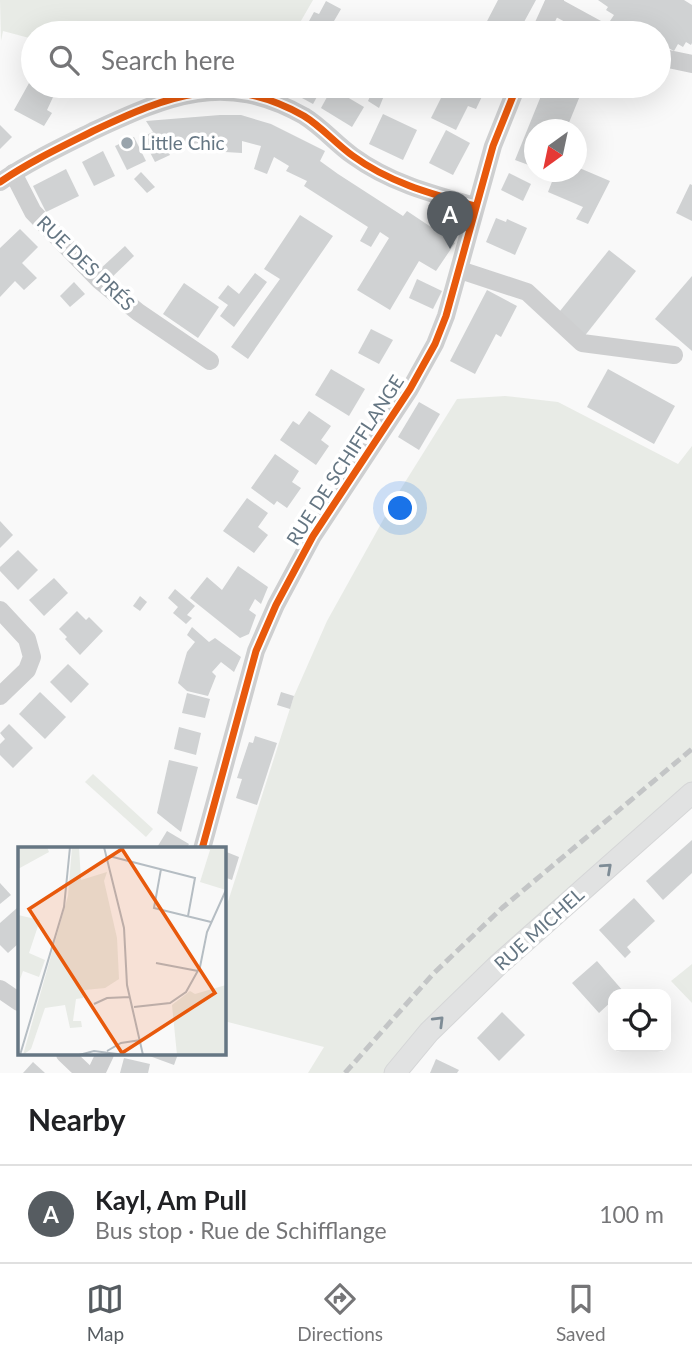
<!DOCTYPE html>
<meta charset="utf-8">
<style>
:root{--surface:#fff;--page:#f2f2f2;--text:#202124;--muted:#757577;--line:#e0e0e0;--accent:#565c61}
body{margin:0;font-family:Lato,sans-serif;background:var(--page);color:var(--text)}
.controls{position:absolute;right:21px;bottom:21px;display:grid;overflow:hidden;border-radius:14px;box-shadow:0 7px 28px #0002}
.controls button{width:63px;height:63px;display:grid;place-items:center;padding:0;border:0;border-bottom:2px solid var(--line);background:var(--surface);color:var(--text);font:35px sans-serif}
.compass{position:absolute;left:524px;top:119px;width:63px;height:63px;border-radius:50%;background:var(--surface);box-shadow:0 7px 28px #0002;rotate:213deg}
.you{position:absolute;left:401px;top:509px;width:24px;height:24px;margin:-18px;border:5px solid #fff;border-radius:50%;background:#1a73e8;box-shadow:0 0 0 10px #1a73e833}
.badge{display:grid;place-items:center;width:46px;height:46px;border-radius:50%;background:var(--accent);color:#fff;font-size:23px;font-weight:700}
.pin{position:absolute;translate:-50% -58px;filter:drop-shadow(0 2px 4px #0008)}
.pin::after{content:'';position:absolute;top:37px;width:24px;height:21px;background:inherit;clip-path:polygon(0 0,100% 0,50% 100%)}
.list{margin:0;padding:0;list-style:none}
h2{display:flex;justify-content:space-between;align-items:center;height:91px;margin:0;padding:0 28px;font-size:30px}
h2 small{font-size:23px;font-weight:400;color:var(--muted)}
.list li{display:grid;grid-template-columns:46px 1fr auto;gap:21px;align-items:center;box-sizing:border-box;height:98px;padding:0 28px;border-top:2px solid var(--line)}
.list b{display:block;font-size:26px;white-space:nowrap}
.list p{margin:0;font-size:23px;white-space:nowrap;color:var(--muted)}
.list em{font-size:23px;font-style:normal;color:var(--muted)}
.icon{flex:none;width:38px;height:38px;fill:none;stroke:currentColor;stroke-width:2;stroke-linecap:round;stroke-linejoin:round}
.map{position:relative;flex:none;width:692px;height:1073px;overflow:hidden}
.search{position:absolute;background:var(--surface);box-shadow:0 7px 28px #0002;left:21px;right:21px;top:21px;height:77px;display:flex;align-items:center;gap:18px;box-sizing:border-box;padding:0 24px;border-radius:38px;color:var(--muted);font-size:26px}
.sheet{height:189px;background:var(--surface)}
nav{display:flex;justify-content:space-around;align-items:center;box-sizing:border-box;height:98px;border-top:2px solid var(--line);background:var(--surface);font-size:19px;color:var(--muted)}
nav a{display:grid;justify-items:center;gap:4px}
nav .on{color:var(--accent)}
.map>svg:first-child{display:block}
</style>
<div class="map">
<svg width="692" height="1073" viewBox="0 0 692 1073">
<rect width="100%" height="100%" fill="#f9f9f9"/>
<!-- green -->
<g fill="#e8ebe6">
<polygon points="0,0 313,0 294,33 33,33 33,39 3,31 1,41"/>
<polygon points="505,396 558,402 678,464 692,446 692,786 386,1073 308,1073 324,1047 224,1021 224,914 294,696 327,621 397,495 457,399"/>
<polygon points="93,774 153,829 146,837 85,782"/>
<polygon points="692,964 692,1003 671,981"/>
</g>
<!-- building -->
<g fill="#d0d2d3">
<polygon points="498,0 536,0 518,33 484,33 488,27 485,25"/>
<polygon points="598,0 684,0 692,5 692,43 691,45 686,42 683,47 678,44 674,51 659,43 659,33 644,33 639,29 636,33 631,30 629,33 621,29 620,31 610,21 614,15 606,10 608,7"/>
<polygon points="326,1 341,9 327,33 303,32 314,12 319,14"/>
<polygon points="33,76 33,86 49,86 47,88 54,95 47,110 52,113 44,126 14,110"/>
<polygon points="97,86 123,86 125,90 111,96 107,87 102,89"/>
<polygon points="280,86 323,86 313,104"/>
<polygon points="375,86 388,86 379,108 368,101"/>
<polygon points="447,86 487,86 476,109 468,106 456,130 431,118"/>
<polygon points="545,86 584,86 566,130 534,130 534,167 515,160"/>
<polygon points="332,88 364,107 352,127 321,108"/>
<polygon points="383,114 417,130 403,160 369,144"/>
<polygon points="220,115 241,115 271,124 325,151 320,161 338,174 403,216 407,211 455,243 436,271 419,261 390,310 357,290 389,238 380,232 371,247 360,241 368,227 304,186 307,181 286,171 289,166 274,157 267,174 254,169 261,146 242,141 242,153 225,152 223,142 165,145 170,155 155,162 142,137 153,132 146,121"/>
<polygon points="0,125 12,137 0,149"/>
<polygon points="446,130 470,143 453,175 429,163"/>
<polygon points="134,137 146,161 127,170 115,146"/>
<polygon points="103,151 115,176 94,186 82,162"/>
<polygon points="577,167 610,181 588,224 576,219 583,207 548,192 555,174 549,172 577,172"/>
<polygon points="66,169 79,196 46,212 33,186"/>
<polygon points="141,172 155,187 147,193 134,179"/>
<polygon points="509,173 531,184 523,201 501,190"/>
<polygon points="690,184 692,185 692,221 676,213"/>
<polygon points="300,215 333,236 248,359 231,347 280,279 264,269"/>
<polygon points="496,218 506,222 507,219 527,228 515,255 486,242"/>
<polygon points="20,229 38,247 22,263 37,278 24,290 15,281 0,297 0,248"/>
<polygon points="125,246 134,256 108,281 99,270"/>
<polygon points="609,250 636,271 583,338 556,316"/>
<polygon points="255,273 267,282 234,327 220,316 228,305 218,298 228,285 239,294"/>
<polygon points="692,276 692,351 655,319"/>
<polygon points="417,279 442,291 433,309 409,298"/>
<polygon points="74,282 85,294 70,307 60,296"/>
<polygon points="184,283 219,307 198,338 163,314"/>
<polygon points="487,290 517,306 501,337 496,334 475,374 450,361"/>
<polygon points="371,329 393,340 379,364 358,353"/>
<polygon points="331,369 365,389 349,416 315,395"/>
<polygon points="608,369 675,406 654,444 587,407"/>
<polygon points="419,402 440,414 419,450 398,437"/>
<polygon points="309,411 331,426 321,440 329,446 316,465 280,440 293,421 299,425"/>
<polygon points="275,454 299,471 292,482 301,488 287,508 277,501 274,505 251,488"/>
<polygon points="247,498 268,513 258,527 268,535 254,553 223,531"/>
<polygon points="0,521 13,535 0,548"/>
<polygon points="18,550 38,570 18,590 0,571 0,567"/>
<polygon points="238,566 268,587 261,604 255,599 249,610 256,615 249,634 240,638 190,598 207,577 222,590"/>
<polygon points="54,578 68,593 44,616 29,600"/>
<polygon points="175,589 195,606 187,615 192,618 186,624 173,613 178,607 168,598"/>
<polygon points="140,596 147,602 140,611 133,606"/>
<polygon points="77,611 86,620 89,617 103,631 80,655 65,639 67,637 59,629"/>
<polygon points="192,627 209,642 215,638 241,657 234,672 221,662 212,672 216,676 208,696 187,691 178,683 187,652 195,642 187,635"/>
<polygon points="68,664 89,684 71,703 50,682"/>
<polygon points="40,692 66,717 45,739 19,714"/>
<polygon points="281,692 294,696 290,709 277,705"/>
<polygon points="187,693 210,699 205,718 182,713"/>
<polygon points="9,724 33,748 13,768 0,755 0,744 5,739 0,733"/>
<polygon points="179,727 201,733 196,755 174,749"/>
<polygon points="255,736 277,743 257,805 236,798 242,779 237,778 249,742 253,743"/>
<polygon points="169,760 198,767 181,832 157,813"/>
<polygon points="167,831 189,844 186,849 156,849"/>
<polygon points="692,840 692,873 663,900 646,881"/>
<polygon points="224,851 239,857 232,880 224,877"/>
<polygon points="0,883 11,895 0,904"/>
<polygon points="634,898 655,921 627,947 631,952 625,958 599,930"/>
<polygon points="17,908 19,911 19,943 8,953 0,945 0,923"/>
<polygon points="597,961 623,991 620,994 613,994 613,1000 599,1013 572,983"/>
<polygon points="502,1012 525,1035 499,1061 477,1038"/>
<polygon points="144,1054 178,1054 174,1065"/>
<polygon points="124,1058 150,1064 148,1073 120,1073"/>
<polygon points="436,1059 459,1070 457,1073 430,1073"/>
<polygon points="33,1062 45,1073 23,1073"/>
</g>
<g fill="none" stroke-linecap="round" stroke-linejoin="round">
<defs>
<polyline id="major" points="395,1073 429,1032 499,964 692,793"/>
</defs>
<!-- major casing -->
<use href="#major" stroke="#d5d6d7" stroke-width="23"/>
<!-- minor -->
<g stroke="#cecfd0" stroke-width="18">
<polyline points="553,5 604,33"/>
<polyline points="540,33 555,0"/>
<polyline points="659,57 692,64"/>
<polyline points="13,173 33,212 99,280 138,312 210,361"/>
<path d="M0,182C29,162 61,147 93,131C168,96 225,71 304,116C322,127 336,144 353,156C390,183 432,194 475,206"/>
<polyline points="460,270 527,292 582,343 674,355"/>
<polyline points="0,610 27,639 32,657 27,670 0,696"/>
<polyline points="202,849 256,651 276,605 313,536 410,389 435,344 446,316 493,146 517,86"/>
<polyline points="0,989 19,1002"/>
<polyline points="65,1054 85,1073"/>
<polyline points="96,1073 105,1054"/>
</g>
<!-- major -->
<use href="#major" stroke="#e1e2e2" stroke-width="21"/>
<!-- rail -->
<polyline stroke="#c3c5c6" stroke-width="5" stroke-dasharray="10 5" stroke-linecap="butt" points="345,1073 433,974 502,908 692,749"/>
<defs>
<g id="cycleway">
<path d="M0,182C29,162 61,147 93,131C168,96 225,71 304,116C322,127 336,144 353,156C390,183 432,194 475,206"/>
<polyline points="202,849 256,651 276,605 313,536 410,389 435,344 446,316 493,146 517,86"/>
</g>
</defs>
<!-- cycleway casing -->
<use href="#cycleway" stroke="#fff" stroke-width="11"/>
<!-- cycleway -->
<use href="#cycleway" stroke="#e8590c" stroke-width="7"/>
</g>
<!-- one-way arrows -->
<defs><path id="oneway-chevron" d="M-2-3.5L2.5 0L-2 3.5" fill="none" stroke-width="1.6" stroke-linecap="round" stroke-linejoin="round" transform="scale(1.75)"/></defs>
<g stroke="#7e8c96">
<use href="#oneway-chevron" transform="translate(607 868) rotate(-42)"/>
<use href="#oneway-chevron" transform="translate(439 1021) rotate(-45)"/>
</g>
<!-- markers -->
<circle fill="#99a4ac" stroke="#fff" stroke-width="2.5" cx="127" cy="143" r="7"/>
<g text-anchor="middle" stroke-width="7" stroke-linejoin="round" paint-order="stroke">
<!-- poi labels -->
<g font-size="19" fill="#657683" stroke="#fff" text-anchor="start">
<text x="141" y="150">Little Chic</text>
</g>
<!-- street labels -->
<g font-size="19" fill="#657683" stroke="#fff">
<text transform="translate(86 263) rotate(44)" y="7">RUE DES PRÉS</text>
<text transform="translate(345 460) rotate(-57)" y="7">RUE DE SCHIFFLANGE</text>
<text transform="translate(539 929) rotate(-42)" y="7">RUE MICHEL</text>
</g>
</g>
<!-- overview -->
<g transform="translate(18 847)">
<rect width="208" height="208" fill="#f9f9f9"/>
<path d="M0,0H29L31,5L0,22ZM54,0H61L63,33L89,25L86,34L99,91L101,132L87,141L66,143L65,151L58,152L55,174H63L64,180L52,181L47,158L27,161L13,202L5,208L50,49ZM182,0H208V43L182,35L192,3ZM0,68L22,73L11,106L27,113L21,130L5,124L0,138ZM208,138V208H159L154,158L172,144L177,147Z" fill="#e8ebe6"/>
<path fill="none" stroke="#b5bdc3" stroke-width="2" d="M86,0L106,81L109,138L125,208M91,9L177,31L170,69M143,22L136,61L193,75M138,116L180,124M76,157L89,151L112,150M116,160L152,156L168,145L182,120L189,85L208,43M89,204L103,196L123,193M2,208L46,60L52,0M61,208L76,204L107,208"/>
<path fill="#e8590c" fill-opacity="0.15" stroke="#e8590c" stroke-width="3.5" d="M104,2L197,146L104,206L11,62Z"/>
<rect width="208" height="208" fill="none" stroke="#657683" stroke-width="3.5"/>
</g>
</svg>
<div class="controls">
<button><svg class="icon" aria-label="locate" viewBox="0 0 24 24"><circle cx="12" cy="12" r="6"/><path d="M12 2v4M12 18v4M2 12h4M18 12h4"/></svg></button>
</div>
<svg class="compass" viewBox="-18 -18 36 36"><path d="M0-13l5 13h-10z" fill="#e53935"/><path d="M0 13l5-13h-10z" fill="#757577"/></svg>
<div class="you"></div>
<div class="pin badge" style="left:450px;top:249px">A</div>
<div class="search"><svg class="icon" aria-label="search" viewBox="0 0 24 24"><circle cx="10" cy="10" r="6"/><path d="M15 15l6 6"/></svg>Search here</div>
</div>
<section class="sheet">
<h2>Nearby<small></small></h2>
<ul class="list">
<li><span class="badge">A</span><div><b>Kayl, Am Pull</b><p>Bus stop · Rue de Schifflange</p></div><em>100 m</em></li>
</ul>
</section>
<nav>
<a class="on"><svg class="icon" aria-label="map" viewBox="0 0 24 24"><path d="M3 6l6-2 6 2 6-2v14l-6 2-6-2-6 2zM9 4v14M15 6v14"/></svg>Map</a>
<a><svg class="icon" aria-label="directions" viewBox="0 0 24 24"><path d="M12 3l9 9-9 9-9-9zM9 14v-3h6M13 9l2 2-2 2"/></svg>Directions</a>
<a><svg class="icon" aria-label="saved" viewBox="0 0 24 24"><path d="M7 4h10v16l-5-4-5 4z"/></svg>Saved</a>
</nav>
